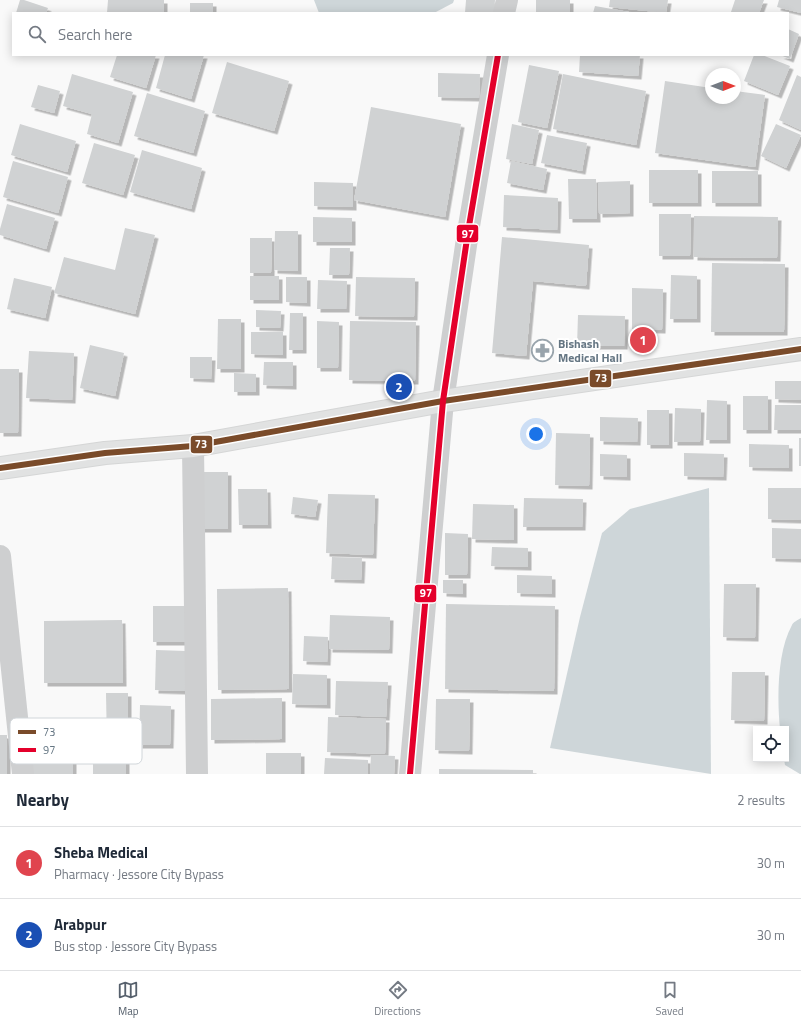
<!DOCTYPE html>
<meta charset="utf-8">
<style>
:root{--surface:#fff;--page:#f6f6f7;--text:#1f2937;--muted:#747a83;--line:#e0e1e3;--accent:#56606c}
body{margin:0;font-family:"Titillium Web",sans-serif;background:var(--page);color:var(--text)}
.controls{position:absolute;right:12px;bottom:12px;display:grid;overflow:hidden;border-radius:0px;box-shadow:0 2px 10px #0003}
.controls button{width:36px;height:36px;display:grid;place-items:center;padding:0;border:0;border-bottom:1px solid var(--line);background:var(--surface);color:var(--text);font:20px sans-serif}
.compass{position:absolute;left:705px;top:68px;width:36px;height:36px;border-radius:50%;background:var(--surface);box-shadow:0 2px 10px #0003;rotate:90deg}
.you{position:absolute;left:536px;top:434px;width:14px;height:14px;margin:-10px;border:3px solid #fff;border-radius:50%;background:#1a73e8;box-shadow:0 0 0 6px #1a73e833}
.badge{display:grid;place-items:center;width:26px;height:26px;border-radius:50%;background:var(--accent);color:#fff;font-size:13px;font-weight:700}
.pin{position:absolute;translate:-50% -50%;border:2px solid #fff;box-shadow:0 1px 4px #0006}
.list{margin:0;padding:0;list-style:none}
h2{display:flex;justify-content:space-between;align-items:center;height:52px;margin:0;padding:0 16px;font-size:17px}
h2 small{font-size:13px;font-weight:400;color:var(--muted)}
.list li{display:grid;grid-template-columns:26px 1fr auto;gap:12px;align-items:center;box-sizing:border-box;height:72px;padding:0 16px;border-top:1px solid var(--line)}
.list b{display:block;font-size:15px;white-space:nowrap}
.list p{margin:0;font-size:13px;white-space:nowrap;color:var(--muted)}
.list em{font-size:13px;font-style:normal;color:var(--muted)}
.icon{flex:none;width:22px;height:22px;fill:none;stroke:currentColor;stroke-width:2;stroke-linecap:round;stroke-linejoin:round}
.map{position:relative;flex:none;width:801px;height:774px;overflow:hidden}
.search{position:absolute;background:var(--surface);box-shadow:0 2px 10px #0003;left:12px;right:12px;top:12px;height:44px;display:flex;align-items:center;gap:10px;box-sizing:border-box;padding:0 14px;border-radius:0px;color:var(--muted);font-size:15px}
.sheet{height:196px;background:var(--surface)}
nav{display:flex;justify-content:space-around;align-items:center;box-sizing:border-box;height:56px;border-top:1px solid var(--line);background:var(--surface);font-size:11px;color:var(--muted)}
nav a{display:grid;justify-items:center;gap:2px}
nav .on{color:var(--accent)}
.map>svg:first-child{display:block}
</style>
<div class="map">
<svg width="801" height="774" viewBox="0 0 801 774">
<defs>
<filter id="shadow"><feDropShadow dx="3.5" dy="3.5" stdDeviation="0" flood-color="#0004"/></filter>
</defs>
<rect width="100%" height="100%" fill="#f9f9f9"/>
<!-- water -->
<g fill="#ced6d9">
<polygon points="314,0 454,0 453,3 434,13 319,13"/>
<polygon points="709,488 711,774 550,748 580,617 602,533 630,509"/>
<path d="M801,618V774H800L785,765L784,759H786V729H780C777,699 777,652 792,625C793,622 798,620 801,618Z"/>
</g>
<!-- building -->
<g fill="#d0d2d3" filter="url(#shadow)">
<polygon points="20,0 24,0 48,8 46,13 16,13"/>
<polygon points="108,0 164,0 164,13 107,13"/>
<polygon points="466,0 495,0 494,13 465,13"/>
<rect x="536" y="0" width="34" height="13"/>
<polygon points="610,0 668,0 666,13 609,7"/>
<polygon points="735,0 764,0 759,13 732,13 731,12"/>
<polygon points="779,0 801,0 801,13 777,7"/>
<rect x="190" y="3" width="23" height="10"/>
<polygon points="595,6 629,12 629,13 593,13"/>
<polygon points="788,29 799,34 790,59 780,55 788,55"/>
<polygon points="117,55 156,55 146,88 110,77"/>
<polygon points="165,55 204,55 191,99 156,88"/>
<polygon points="580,55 640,55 638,76 579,72"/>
<polygon points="754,55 762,55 790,66 778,95 744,81"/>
<polygon points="227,62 289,81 274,131 212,113"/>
<polygon points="529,65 559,71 547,128 518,122"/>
<polygon points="438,73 480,74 479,98 438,97"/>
<polygon points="72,74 133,92 118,143 87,134 92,114 63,106"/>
<polygon points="563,74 646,91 636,145 553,129"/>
<polygon points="797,75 801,77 801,130 779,120"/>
<polygon points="665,81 711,88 711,98 735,98 735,91 765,95 755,167 655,153"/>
<polygon points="38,85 60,91 54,113 31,107"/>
<polygon points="147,93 205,111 193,153 134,136"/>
<polygon points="371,107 461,124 445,217 354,200"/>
<polygon points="20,124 76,141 67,172 11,155"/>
<polygon points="512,124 539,130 532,164 506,159"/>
<polygon points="776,124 801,135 786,168 761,156"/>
<polygon points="547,135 587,143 582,171 541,163"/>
<polygon points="94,143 135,155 123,195 82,183"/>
<polygon points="142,150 202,168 191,209 130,192"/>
<polygon points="13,161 68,177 58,213 3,197"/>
<polygon points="511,161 547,169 543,190 507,183"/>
<rect x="649" y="170" width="49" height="33"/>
<rect x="712" y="171" width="46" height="32"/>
<polygon points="568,179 596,179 597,219 569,219"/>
<polygon points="630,181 630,213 599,214 598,182"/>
<polygon points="314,182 353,183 353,207 314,206"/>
<polygon points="504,195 558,198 557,230 503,227"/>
<polygon points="7,204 55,218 46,249 0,235 0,229"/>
<polygon points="659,214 691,214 690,256 659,256"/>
<polygon points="694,216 778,217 777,258 694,257"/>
<polygon points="313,217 352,218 352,242 313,242"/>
<polygon points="125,228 155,235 135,314 54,293 64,257 115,270"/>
<polygon points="275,231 298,231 298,271 274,270"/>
<polygon points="502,237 589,245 586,286 533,281 526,356 492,353"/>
<polygon points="250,238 272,238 271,273 250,273"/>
<polygon points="330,248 350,248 349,275 329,275"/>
<polygon points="712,263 785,264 784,332 711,332"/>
<polygon points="671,275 697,276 697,319 670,319"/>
<rect x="250" y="276" width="29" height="24"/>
<polygon points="286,277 307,277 307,303 286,302"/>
<polygon points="356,277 415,278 414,317 355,316"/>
<polygon points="14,278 52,287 45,318 7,309"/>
<polygon points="318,280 347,281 346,309 317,309"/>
<polygon points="632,288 663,289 662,330 632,329"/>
<polygon points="256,310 281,311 280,328 256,327"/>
<polygon points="290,313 303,313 303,350 289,350"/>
<polygon points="578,315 625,316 624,346 577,346"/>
<polygon points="218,319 241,319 241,369 217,369"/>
<polygon points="317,321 339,322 338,368 317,368"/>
<polygon points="350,321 416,322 415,381 349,380"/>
<polygon points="251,332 283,332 283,355 251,354"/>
<polygon points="90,345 124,353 115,396 80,388"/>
<polygon points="29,351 74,353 72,400 26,398"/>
<polygon points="190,357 212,357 211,379 190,378"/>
<polygon points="264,362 293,362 293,386 263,385"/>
<polygon points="0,369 19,369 18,433 0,433"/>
<polygon points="234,373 256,374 256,392 234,392"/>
<polygon points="775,381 801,381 801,400 775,399"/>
<rect x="743" y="396" width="25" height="34"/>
<polygon points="707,400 727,401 727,440 706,440"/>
<polygon points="775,405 801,405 801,430 774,430"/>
<polygon points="675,408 701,409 700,442 674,442"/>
<rect x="647" y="410" width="22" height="35"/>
<polygon points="600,417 638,418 637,442 600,441"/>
<polygon points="556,433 590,434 589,486 555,485"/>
<rect x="799" y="438" width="2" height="28"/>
<polygon points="749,444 789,445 789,468 749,467"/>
<polygon points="684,453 724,454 723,477 684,476"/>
<polygon points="600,454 627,455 627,477 600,476"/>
<polygon points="199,472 228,472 228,529 200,529"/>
<polygon points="768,488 801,488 801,520 768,519"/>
<polygon points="238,489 267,489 268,525 239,525"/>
<polygon points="328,494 375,495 373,555 326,553"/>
<polygon points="293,497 318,500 315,517 291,514"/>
<polygon points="524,498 583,499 582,527 523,527"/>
<polygon points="473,504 514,505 514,540 472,539"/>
<polygon points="772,528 801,529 801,559 772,558"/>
<polygon points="445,533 468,534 467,575 445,575"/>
<polygon points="492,547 528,548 528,567 491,566"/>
<polygon points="332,557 362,558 361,580 331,579"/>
<polygon points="517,575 552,576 552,594 517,593"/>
<polygon points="443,580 463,580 463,594 443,593"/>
<polygon points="724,584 756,584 755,638 723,637"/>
<polygon points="288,588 289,689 218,690 217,589"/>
<polygon points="446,604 555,606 554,691 445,689"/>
<polygon points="153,606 193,606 194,642 153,642"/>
<polygon points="330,615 390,617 389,650 329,649"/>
<polygon points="122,620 123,683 44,683 44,621"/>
<polygon points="304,636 328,637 327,662 303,661"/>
<polygon points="156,650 186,651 185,691 155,690"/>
<polygon points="732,672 765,672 764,721 731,720"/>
<polygon points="293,674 327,675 327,705 292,704"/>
<polygon points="336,681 388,682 386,717 335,715"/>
<polygon points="106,693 128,693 128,747 107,747"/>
<polygon points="282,698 282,739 211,740 211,699"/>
<polygon points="436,699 470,699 469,751 435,750"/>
<polygon points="140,705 171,706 170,745 139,745"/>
<polygon points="328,717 386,719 385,754 327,752"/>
<rect x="17" y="720" width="56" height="54"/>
<rect x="0" y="735" width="7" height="39"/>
<rect x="266" y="753" width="35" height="21"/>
<polygon points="371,755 395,756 394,774 370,774"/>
<polygon points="126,757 126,774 93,774 93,758"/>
<polygon points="325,758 368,760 368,774 324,774"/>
<polygon points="439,769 533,770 533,774 439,774"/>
</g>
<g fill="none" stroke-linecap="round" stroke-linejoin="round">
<defs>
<polyline id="trunk" points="0,468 105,453 193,446 443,401 801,349"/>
</defs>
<!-- trunk casing -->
<use href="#trunk" stroke="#d5d6d6" stroke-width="24"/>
<!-- minor -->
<g stroke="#cecfd0" stroke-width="22">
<polyline points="193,446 197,774"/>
<polyline points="0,556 23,774"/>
</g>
<!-- tertiary -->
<g stroke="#cecfd0" stroke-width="22">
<polyline points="504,13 507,0"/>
<polyline points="410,774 443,401 468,232 498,55"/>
</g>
<!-- trunk -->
<use href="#trunk" stroke="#e1e2e2" stroke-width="22"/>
<defs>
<polyline id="bus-1" points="0,468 105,453 193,446 443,401 801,349"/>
<polyline id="bus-2" points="410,774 443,401 468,232 498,55"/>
</defs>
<!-- bus-1 casing -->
<use href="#bus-1" stroke="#fff" stroke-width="9"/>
<!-- bus-2 casing -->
<use href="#bus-2" stroke="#fff" stroke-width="9"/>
<!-- bus-1 -->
<use href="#bus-1" stroke="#7a4b2a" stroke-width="6"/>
<!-- bus-2 -->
<use href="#bus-2" stroke="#e4002b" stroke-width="6"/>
</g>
<!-- icons -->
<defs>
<symbol id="pharmacy-ring" viewBox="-11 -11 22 22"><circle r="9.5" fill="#fff" stroke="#99a4ac" stroke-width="1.5"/><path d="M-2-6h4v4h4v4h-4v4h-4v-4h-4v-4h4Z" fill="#99a4ac"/></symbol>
</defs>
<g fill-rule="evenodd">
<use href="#pharmacy-ring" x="530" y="338" width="25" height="25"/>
</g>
<g text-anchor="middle" stroke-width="4" stroke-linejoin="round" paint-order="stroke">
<!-- poi labels -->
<g font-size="12" font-weight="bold" fill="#657683" stroke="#fff" text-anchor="start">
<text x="558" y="348">Bishash<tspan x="558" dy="14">Medical Hall</tspan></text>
</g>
</g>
<!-- legend -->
<rect x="10" y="718" width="132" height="46" rx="6" fill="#fff" stroke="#d1d6da" stroke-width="1"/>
<rect x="18" y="730" width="18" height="4" fill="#7a4b2a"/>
<rect x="18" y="748" width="18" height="4" fill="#e4002b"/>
<g font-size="11" fill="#657683">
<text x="43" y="736">73</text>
<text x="43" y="754">97</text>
</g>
<g stroke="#fff" stroke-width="1.5">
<rect x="456" y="224" width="23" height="19" rx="4" fill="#e4002b"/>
<rect x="589" y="369" width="23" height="19" rx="4" fill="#7a4b2a"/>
<rect x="190" y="435" width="23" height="19" rx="4" fill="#7a4b2a"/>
<rect x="414" y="584" width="23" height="19" rx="4" fill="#e4002b"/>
</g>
<g font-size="11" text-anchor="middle" font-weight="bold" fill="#fff">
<text x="468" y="238">97</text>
<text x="601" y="382">73</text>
<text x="201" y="448">73</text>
<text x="426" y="597">97</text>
</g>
</svg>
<div class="controls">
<button><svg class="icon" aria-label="locate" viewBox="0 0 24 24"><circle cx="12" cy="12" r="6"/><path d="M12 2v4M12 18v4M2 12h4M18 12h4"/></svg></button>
</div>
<svg class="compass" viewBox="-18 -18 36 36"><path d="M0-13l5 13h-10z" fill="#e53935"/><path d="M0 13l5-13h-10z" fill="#747a83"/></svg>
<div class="you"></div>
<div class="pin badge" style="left:643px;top:340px;background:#e0444e">1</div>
<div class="pin badge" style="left:399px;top:387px;background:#1a4fb4">2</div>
<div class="search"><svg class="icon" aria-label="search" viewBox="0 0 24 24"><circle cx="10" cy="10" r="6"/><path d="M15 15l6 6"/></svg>Search here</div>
</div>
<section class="sheet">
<h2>Nearby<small>2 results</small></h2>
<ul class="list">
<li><span class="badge" style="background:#e0444e">1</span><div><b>Sheba Medical</b><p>Pharmacy · Jessore City Bypass</p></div><em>30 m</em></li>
<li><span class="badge" style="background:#1a4fb4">2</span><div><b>Arabpur</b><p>Bus stop · Jessore City Bypass</p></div><em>30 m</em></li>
</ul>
</section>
<nav>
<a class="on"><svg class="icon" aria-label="map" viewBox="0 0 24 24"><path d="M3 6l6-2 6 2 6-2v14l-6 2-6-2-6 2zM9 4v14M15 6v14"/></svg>Map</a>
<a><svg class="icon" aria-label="directions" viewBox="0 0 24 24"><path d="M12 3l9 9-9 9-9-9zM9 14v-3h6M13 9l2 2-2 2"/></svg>Directions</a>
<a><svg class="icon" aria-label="saved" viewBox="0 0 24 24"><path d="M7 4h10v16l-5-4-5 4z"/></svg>Saved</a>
</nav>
